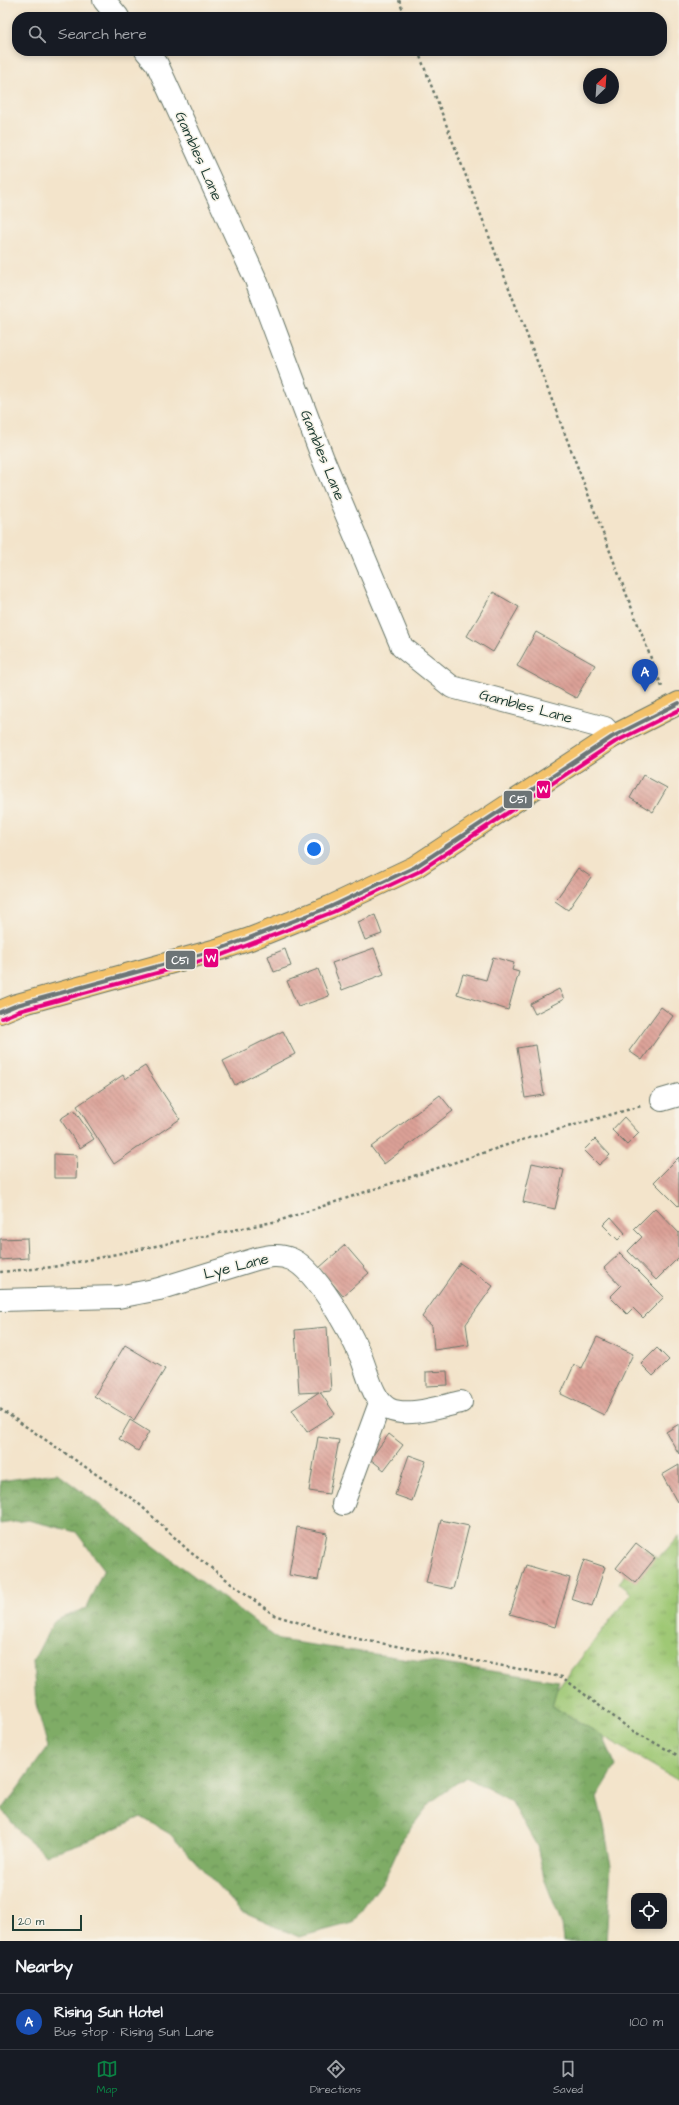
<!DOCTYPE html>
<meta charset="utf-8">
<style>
:root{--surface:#171b24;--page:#242831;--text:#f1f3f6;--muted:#9ea1a6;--line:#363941;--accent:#0b8043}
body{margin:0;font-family:"Architects Daughter",sans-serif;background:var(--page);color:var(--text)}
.controls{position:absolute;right:12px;bottom:12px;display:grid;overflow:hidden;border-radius:8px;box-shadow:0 2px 6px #0003}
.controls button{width:36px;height:36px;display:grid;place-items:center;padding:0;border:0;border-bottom:1px solid var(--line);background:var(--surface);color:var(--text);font:20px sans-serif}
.compass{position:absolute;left:583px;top:68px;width:36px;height:36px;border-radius:50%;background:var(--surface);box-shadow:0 2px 6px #0003;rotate:25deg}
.scale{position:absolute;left:12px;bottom:10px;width:70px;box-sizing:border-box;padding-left:4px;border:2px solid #1f3d34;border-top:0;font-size:11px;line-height:14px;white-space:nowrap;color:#1f3d34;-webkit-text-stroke:3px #f7f3e8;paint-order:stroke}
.you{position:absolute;left:314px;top:849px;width:14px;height:14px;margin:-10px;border:3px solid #fff;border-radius:50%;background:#1a73e8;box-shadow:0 0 0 6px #1a73e833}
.badge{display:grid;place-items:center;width:26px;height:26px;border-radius:50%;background:var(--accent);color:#fff;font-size:13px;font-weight:700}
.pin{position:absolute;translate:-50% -33px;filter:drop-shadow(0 1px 2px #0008)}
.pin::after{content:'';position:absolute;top:21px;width:14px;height:12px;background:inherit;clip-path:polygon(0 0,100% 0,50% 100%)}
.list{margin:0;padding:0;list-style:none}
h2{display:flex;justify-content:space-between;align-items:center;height:52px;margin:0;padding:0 16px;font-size:17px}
h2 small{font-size:13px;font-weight:400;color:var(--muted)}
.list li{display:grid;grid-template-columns:26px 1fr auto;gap:12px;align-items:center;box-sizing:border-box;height:56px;padding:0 16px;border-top:1px solid var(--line)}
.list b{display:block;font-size:15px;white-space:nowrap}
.list p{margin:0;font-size:13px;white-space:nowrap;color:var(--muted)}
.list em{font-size:13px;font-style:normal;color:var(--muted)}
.icon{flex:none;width:22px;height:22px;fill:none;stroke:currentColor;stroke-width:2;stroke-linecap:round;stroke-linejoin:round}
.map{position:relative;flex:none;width:679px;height:1941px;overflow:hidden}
.search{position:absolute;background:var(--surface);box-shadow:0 2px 6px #0003;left:12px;right:12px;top:12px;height:44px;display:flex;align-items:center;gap:10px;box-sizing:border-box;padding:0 14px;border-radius:16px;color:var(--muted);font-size:15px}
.sheet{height:108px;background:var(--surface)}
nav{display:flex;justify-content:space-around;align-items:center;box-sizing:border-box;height:56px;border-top:1px solid var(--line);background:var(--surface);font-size:11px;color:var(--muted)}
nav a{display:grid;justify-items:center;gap:2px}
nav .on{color:var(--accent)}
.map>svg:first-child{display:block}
</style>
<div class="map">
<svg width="679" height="1941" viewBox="0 0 679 1941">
<defs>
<pattern id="grass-tufts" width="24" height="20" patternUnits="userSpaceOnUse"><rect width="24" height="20" fill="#9fc874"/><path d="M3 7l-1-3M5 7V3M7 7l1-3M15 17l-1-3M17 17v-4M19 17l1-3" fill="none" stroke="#81a460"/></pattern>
<pattern id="forest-crowns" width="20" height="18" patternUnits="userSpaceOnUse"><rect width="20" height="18" fill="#7fac66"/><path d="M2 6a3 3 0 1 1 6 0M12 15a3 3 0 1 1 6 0" fill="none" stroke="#678d55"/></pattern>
<pattern id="building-back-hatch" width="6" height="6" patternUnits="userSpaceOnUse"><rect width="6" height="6" fill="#dca197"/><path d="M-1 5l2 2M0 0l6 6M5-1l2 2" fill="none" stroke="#b2847c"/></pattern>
</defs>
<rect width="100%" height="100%" fill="#f7f3e8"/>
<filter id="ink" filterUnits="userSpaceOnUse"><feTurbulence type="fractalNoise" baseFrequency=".025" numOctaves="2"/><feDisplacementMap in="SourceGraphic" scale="8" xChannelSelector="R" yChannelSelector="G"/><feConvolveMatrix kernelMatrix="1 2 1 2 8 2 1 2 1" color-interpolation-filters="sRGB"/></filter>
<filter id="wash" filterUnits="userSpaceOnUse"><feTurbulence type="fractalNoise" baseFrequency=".012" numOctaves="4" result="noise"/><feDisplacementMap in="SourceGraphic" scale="16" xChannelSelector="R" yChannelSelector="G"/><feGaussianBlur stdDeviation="0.9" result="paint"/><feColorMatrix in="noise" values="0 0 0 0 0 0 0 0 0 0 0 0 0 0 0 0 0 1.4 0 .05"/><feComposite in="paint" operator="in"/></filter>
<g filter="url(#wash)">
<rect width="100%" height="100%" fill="#f3e4cb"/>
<!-- grass -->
<polygon fill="url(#grass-tufts)" stroke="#5f8254" points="679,1536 679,1781 552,1706 555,1692 631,1593 619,1583 645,1549 658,1559"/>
<!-- forest -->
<polygon fill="url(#forest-crowns)" stroke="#4f744d" points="57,1473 279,1640 559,1681 552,1706 603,1736 616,1766 597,1797 604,1825 611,1866 606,1941 564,1941 562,1924 544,1878 537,1846 511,1801 466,1777 431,1802 403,1838 384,1880 352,1923 299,1937 242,1912 170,1834 141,1817 90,1840 46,1855 23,1836 2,1810 48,1747 36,1704 33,1661 54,1621 86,1608 104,1569 76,1532 28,1520 0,1524 0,1481"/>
<g id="blocks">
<!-- building -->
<g fill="url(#building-back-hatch)">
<polygon points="493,592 519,607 493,652 467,636"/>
<polygon points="536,632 595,665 576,698 517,666"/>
<polygon points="643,775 667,788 653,812 630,798"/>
<polygon points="578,868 591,877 568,910 555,901"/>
<polygon points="375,915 382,934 365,940 358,922"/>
<polygon points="374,948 384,974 342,990 332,963"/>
<polygon points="285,949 291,966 274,972 268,956"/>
<polygon points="493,957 514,963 512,970 519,972 508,1010 457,994 463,974 486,980"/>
<polygon points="318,969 329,996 298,1007 287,981"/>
<polygon points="559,989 564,999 535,1014 530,1004"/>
<polygon points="661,1007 673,1016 642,1060 629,1051"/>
<polygon points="283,1031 295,1054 235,1085 223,1061"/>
<polygon points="536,1045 544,1095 525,1098 517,1048"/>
<polygon points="145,1066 180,1119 114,1164 77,1106 123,1075 125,1079"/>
<polygon points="440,1095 453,1111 384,1164 371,1147"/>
<polygon points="74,1110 94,1139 80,1148 60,1119"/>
<polygon points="624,1117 639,1133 627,1145 612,1130"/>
<polygon points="595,1139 610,1155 599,1165 584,1150"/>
<polygon points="54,1154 77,1155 76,1178 54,1178"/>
<polygon points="679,1157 679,1205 678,1206 654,1182"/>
<polygon points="532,1163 564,1170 555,1209 523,1202"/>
<polygon points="655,1208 679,1233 679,1257 656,1280 628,1251 642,1237 634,1229"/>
<polygon points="611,1217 625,1233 618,1240 603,1225"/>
<polygon points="27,1238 28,1258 0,1260 0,1239"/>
<polygon points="345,1245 369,1273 343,1296 319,1268"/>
<polygon points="620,1253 664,1297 643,1318 633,1308 627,1314 610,1297 621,1286 604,1268"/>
<polygon points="460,1263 493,1286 466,1324 469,1345 434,1350 432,1326 422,1317"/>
<polygon points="327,1327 331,1391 320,1392 335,1414 307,1432 292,1410 319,1392 299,1393 295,1330"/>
<polygon points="597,1337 633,1354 604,1415 561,1394 574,1365 582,1368"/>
<polygon points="125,1345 165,1369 134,1420 94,1396"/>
<polygon points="657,1348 669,1360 653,1376 641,1364"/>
<polygon points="447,1371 448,1385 426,1386 426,1372"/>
<polygon points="130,1420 149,1432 138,1451 119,1439"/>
<polygon points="679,1424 679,1454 666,1432"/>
<polygon points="389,1434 403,1445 384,1470 370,1459"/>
<polygon points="318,1437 339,1440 329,1494 309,1491"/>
<polygon points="409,1455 426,1461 412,1501 395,1495"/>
<polygon points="679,1465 679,1501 677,1502 662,1475"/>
<polygon points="441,1520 469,1526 453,1589 426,1583"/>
<polygon points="297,1527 327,1533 318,1580 289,1575"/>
<polygon points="636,1543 655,1558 635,1583 616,1568"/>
<polygon points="584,1560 605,1567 592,1606 571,1599"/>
<polygon points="526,1565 570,1578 555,1627 510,1614"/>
</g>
</g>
</g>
<g filter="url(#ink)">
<use href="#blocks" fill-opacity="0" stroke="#697769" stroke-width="1"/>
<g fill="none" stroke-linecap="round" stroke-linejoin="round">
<defs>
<g id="minor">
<polyline points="104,0 118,17"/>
<polyline points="146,51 157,64 256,280 323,459 402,647 452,687 605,728 612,737"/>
<polyline points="662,1100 679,1095"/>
<path d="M0,1300L118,1297L159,1289L256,1259C268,1256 279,1254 291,1259C316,1269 351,1333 361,1357C368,1374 373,1401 389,1409C408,1418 442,1406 461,1402"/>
<polyline points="343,1504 380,1403"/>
</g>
<polyline id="major" points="0,1012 17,1005 220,949 250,939 330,907 415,867 612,737 679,703"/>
</defs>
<!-- minor casing -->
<use href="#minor" stroke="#697769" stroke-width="24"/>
<!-- major casing -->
<use href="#major" stroke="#697769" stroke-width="24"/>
<!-- path -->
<g stroke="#697769" stroke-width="2.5" stroke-dasharray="3 3" stroke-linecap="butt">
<polyline points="399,0 405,17"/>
<polyline points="418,51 662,687"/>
<polyline points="0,1272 53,1267 278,1221 522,1140 641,1106"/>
<polyline points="0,1409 137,1502 190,1552 274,1615 342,1636 562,1677 631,1730 679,1756"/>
</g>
<!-- minor -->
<use href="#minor" stroke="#fff" stroke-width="22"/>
<!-- major -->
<use href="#major" stroke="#f4c26a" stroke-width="22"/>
<defs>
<polyline id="bus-1" points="0,1012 17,1005 220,949 330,907 415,867 612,737 679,703"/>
<polyline id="bus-2" points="2,1018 19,1011 222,955 333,912 418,872 615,742 679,710"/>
</defs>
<!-- bus-1 casing -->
<use href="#bus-1" stroke="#f7f3e8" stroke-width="7"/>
<!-- bus-2 casing -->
<use href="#bus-2" stroke="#f7f3e8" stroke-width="7"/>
<!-- bus-1 -->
<use href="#bus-1" stroke="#6c7476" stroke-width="4"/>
<!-- bus-2 -->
<use href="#bus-2" stroke="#e5007d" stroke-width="4"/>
</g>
</g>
<g text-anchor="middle" stroke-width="3" stroke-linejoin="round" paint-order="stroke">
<!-- street labels -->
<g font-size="15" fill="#1f3d34" stroke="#f7f3e8">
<text transform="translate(199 156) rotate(66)" y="5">Gambles Lane</text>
<text transform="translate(323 455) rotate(68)" y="5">Gambles Lane</text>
<text transform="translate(526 706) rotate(15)" y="5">Gambles Lane</text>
<text transform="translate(236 1266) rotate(-14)" y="5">Lye Lane</text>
</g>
</g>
<g stroke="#f7f3e8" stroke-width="1.5">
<rect x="536" y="780" width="15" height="19" rx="4" fill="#e5007d"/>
<rect x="503" y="790" width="30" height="19" rx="4" fill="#6c7476"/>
<rect x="203" y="948" width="16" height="20" rx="4" fill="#e5007d"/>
<rect x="165" y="950" width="31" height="20" rx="4" fill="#6c7476"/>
</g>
<g font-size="11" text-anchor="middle" font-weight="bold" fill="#fff">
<text x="543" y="793">W</text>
<text x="518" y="803">C51</text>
<text x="211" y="962">W</text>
<text x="180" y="964">C51</text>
</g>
</svg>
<div class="controls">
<button><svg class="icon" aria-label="locate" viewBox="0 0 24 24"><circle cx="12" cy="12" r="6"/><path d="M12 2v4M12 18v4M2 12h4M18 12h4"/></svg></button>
</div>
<svg class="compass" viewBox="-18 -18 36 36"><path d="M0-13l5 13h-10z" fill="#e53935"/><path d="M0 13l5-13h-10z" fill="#9ea1a6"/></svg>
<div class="scale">20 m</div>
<div class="you"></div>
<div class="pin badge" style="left:645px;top:692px;background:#1a4fb4">A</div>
<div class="search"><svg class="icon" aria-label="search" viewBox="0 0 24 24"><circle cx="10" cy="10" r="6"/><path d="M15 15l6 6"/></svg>Search here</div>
</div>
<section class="sheet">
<h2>Nearby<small></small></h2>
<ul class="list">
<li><span class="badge" style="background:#1a4fb4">A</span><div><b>Rising Sun Hotel</b><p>Bus stop · Rising Sun Lane</p></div><em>100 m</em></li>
</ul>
</section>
<nav>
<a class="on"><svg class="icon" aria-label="map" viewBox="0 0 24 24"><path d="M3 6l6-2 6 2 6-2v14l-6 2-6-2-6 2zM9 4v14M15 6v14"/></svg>Map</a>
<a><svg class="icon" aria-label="directions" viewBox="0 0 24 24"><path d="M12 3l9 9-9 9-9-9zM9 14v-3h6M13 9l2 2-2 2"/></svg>Directions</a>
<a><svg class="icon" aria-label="saved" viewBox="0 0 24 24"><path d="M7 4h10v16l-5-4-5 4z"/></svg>Saved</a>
</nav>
